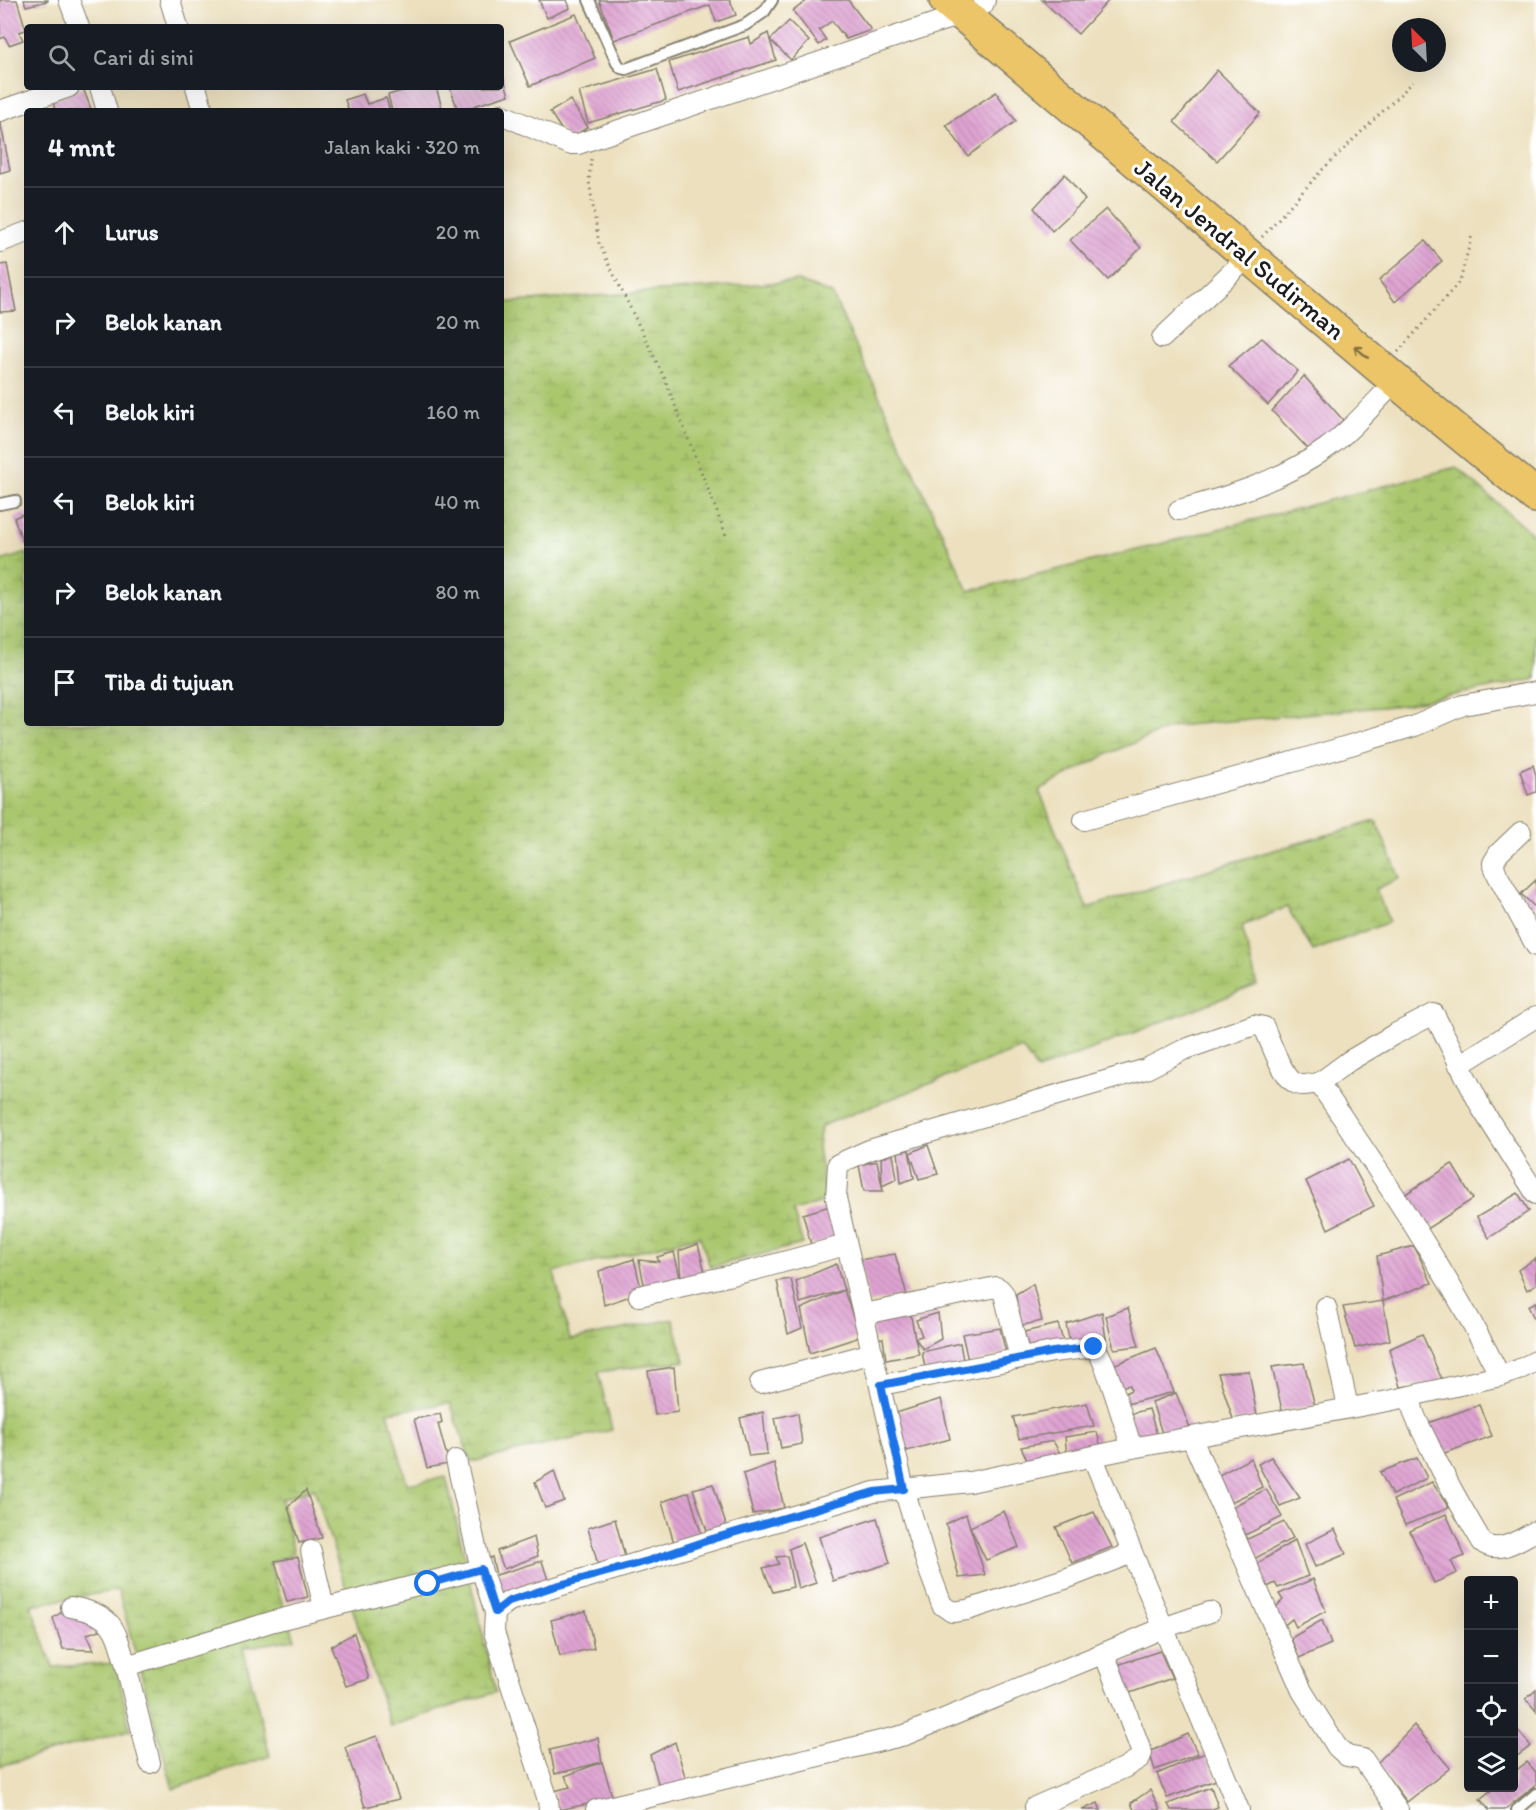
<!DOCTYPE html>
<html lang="id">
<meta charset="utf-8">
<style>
:root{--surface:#171b24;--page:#242831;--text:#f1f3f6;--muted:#9ea1a6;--line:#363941}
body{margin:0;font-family:Itim,sans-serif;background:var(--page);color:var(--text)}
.controls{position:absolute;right:18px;bottom:18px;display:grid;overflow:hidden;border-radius:6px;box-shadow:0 6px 24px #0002}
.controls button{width:54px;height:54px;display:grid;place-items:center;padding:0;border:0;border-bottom:2px solid var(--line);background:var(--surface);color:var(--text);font:30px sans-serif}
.compass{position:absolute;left:1392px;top:18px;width:54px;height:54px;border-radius:50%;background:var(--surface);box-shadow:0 6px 24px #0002;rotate:336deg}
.stop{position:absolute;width:18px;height:18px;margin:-14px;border:4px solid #1a73e8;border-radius:50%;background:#fff}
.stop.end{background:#1a73e8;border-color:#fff;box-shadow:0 2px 6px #0008}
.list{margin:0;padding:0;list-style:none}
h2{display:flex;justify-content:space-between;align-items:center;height:78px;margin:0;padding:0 24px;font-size:26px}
h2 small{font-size:20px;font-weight:400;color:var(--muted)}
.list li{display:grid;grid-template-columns:39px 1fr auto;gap:18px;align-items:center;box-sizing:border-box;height:90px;padding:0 24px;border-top:2px solid var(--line)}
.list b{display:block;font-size:22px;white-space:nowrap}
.list em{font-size:20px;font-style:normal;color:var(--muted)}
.icon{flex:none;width:33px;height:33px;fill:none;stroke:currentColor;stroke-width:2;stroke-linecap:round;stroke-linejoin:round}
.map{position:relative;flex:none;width:1536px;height:1810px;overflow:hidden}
.search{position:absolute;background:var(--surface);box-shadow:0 6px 24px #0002;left:24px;top:24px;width:480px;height:66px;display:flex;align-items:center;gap:15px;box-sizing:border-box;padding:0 21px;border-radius:6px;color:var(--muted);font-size:22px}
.panel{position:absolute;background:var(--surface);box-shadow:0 6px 24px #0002;left:24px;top:108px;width:480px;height:618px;border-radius:6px}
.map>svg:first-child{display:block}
</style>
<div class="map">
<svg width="1536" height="1810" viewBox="0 0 1536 1810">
<defs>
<pattern id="wetland-marsh" width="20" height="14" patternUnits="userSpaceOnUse" patternTransform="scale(1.5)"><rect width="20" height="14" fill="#aac76e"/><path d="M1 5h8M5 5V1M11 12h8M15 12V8" fill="none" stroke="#92aa5f"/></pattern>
<pattern id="building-back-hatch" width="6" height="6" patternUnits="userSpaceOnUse" patternTransform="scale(1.5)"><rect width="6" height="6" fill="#dea2d1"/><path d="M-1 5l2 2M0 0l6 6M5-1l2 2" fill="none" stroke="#be8bb3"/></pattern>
</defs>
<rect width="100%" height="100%" fill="#fff"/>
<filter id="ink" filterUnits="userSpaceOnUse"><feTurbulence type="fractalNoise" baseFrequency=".0167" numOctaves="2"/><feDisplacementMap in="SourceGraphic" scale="12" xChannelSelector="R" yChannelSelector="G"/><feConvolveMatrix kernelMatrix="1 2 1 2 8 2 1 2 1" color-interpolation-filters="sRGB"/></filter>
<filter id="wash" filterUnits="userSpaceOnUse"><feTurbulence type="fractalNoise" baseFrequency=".008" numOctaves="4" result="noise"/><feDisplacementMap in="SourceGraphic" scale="24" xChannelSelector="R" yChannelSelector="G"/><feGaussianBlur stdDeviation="1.35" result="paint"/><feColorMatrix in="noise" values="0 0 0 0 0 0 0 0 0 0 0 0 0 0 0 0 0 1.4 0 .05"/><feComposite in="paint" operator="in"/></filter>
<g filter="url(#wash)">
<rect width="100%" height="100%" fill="#ece0be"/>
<!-- wetland -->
<polygon fill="url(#wetland-marsh)" stroke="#637245" stroke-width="1.5" points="798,281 832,294 969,591 1153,546 1456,467 1536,537 1536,679 1403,705 1175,726 1114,751 1039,790 1087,908 1236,861 1376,821 1400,878 1376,889 1389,922 1313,951 1287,907 1242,926 1257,985 1037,1070 1022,1048 821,1126 818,1147 826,1201 793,1211 803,1244 710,1267 700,1236 554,1272 570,1340 673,1319 685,1361 598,1372 612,1430 471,1462 450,1403 388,1412 407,1484 446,1477 496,1692 390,1726 314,1488 281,1499 294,1554 269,1564 295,1639 243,1648 270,1756 173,1789 118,1590 31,1605 53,1667 116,1663 130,1730 0,1766 0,561 27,553 27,723 501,723 501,303"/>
<g id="blocks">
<!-- building -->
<g fill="url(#building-back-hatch)">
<polygon points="0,0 17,0 26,30 19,32 23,40 9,45 5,37 0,39"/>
<polygon points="24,0 48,0 48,1 26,6"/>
<polygon points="539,0 567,0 570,8 547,18"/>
<polygon points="599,0 730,0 736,15 716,22 710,5 614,40"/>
<polygon points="808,0 848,0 871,30 846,39 832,21 819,30 826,40 819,45 793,11"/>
<polygon points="1042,0 1109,0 1078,34"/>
<polygon points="576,14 595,58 530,86 510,41"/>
<polygon points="789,21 809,41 791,60 770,40"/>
<polygon points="768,33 776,60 678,92 669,62 749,37 751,44"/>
<polygon points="657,69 666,100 588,123 579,92"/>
<polygon points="501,70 509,95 458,111 450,87 501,87"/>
<polygon points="1217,70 1260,113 1217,161 1174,122"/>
<polygon points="416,87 436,87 443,111 392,111 388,95"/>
<polygon points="83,88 91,109 85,111 55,111 53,100"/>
<polygon points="996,92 1016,121 968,156 946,125"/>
<polygon points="363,94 367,104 386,98 390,111 349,111 345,100"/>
<polygon points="570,100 588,127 568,140 550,112"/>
<polygon points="0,120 10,170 0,173"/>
<polygon points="1065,174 1085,200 1052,231 1034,208"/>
<polygon points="1106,209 1141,248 1108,280 1070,240"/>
<polygon points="1425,241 1442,261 1395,302 1379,280"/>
<polygon points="7,264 16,311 0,312 0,265"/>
<polygon points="1262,338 1298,371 1268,405 1228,366"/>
<polygon points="1304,376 1343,420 1311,452 1272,411"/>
<polygon points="27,512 27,545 24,546 14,518"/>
<polygon points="1533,765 1536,775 1536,792 1528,795 1520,771"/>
<polygon points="1536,880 1536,904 1534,906 1521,894"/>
<polygon points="928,1145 938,1174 919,1179 910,1153"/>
<polygon points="909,1150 914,1178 901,1183 898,1152"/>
<polygon points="893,1154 897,1179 882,1186 883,1191 864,1191 859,1165 877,1161 882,1186 881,1158"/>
<polygon points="1349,1159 1374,1206 1328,1229 1306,1181"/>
<polygon points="1452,1164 1473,1199 1425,1230 1404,1195"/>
<polygon points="1518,1193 1529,1211 1489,1238 1477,1217"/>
<polygon points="830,1206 837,1239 811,1245 803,1214"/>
<polygon points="698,1244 706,1276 681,1281 679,1251"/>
<polygon points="1414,1246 1432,1283 1383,1301 1377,1256"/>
<polygon points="674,1252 681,1281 645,1289 639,1260 659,1262 657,1257"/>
<polygon points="895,1254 907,1295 869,1303 859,1260"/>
<polygon points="1536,1258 1536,1284 1527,1290 1518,1270"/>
<polygon points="634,1259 642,1292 604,1305 599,1271"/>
<polygon points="836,1264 844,1290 800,1303 796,1281"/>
<polygon points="791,1279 802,1328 788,1334 777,1281"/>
<polygon points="1033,1284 1042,1321 1019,1326 1016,1294"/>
<polygon points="844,1290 860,1337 810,1353 801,1309"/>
<polygon points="1383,1301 1390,1340 1355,1348 1343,1307"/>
<polygon points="1536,1302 1536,1322 1528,1306"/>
<polygon points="1128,1308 1139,1346 1114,1349 1106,1316"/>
<polygon points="910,1311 915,1338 922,1336 916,1320 938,1313 941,1339 923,1349 915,1338 919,1354 886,1360 883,1338 874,1339 871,1323"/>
<polygon points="1102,1312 1106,1339 1070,1343 1066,1324"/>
<polygon points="1058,1324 1064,1344 1029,1349 1024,1332"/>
<polygon points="1000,1328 1006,1353 969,1365 962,1334"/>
<polygon points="1422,1334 1443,1382 1400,1387 1389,1349"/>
<polygon points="960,1343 964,1365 926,1373 922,1352"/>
<polygon points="1156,1348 1174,1392 1127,1404 1125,1393 1131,1390 1130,1385 1117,1387 1113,1365"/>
<polygon points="1304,1363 1315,1406 1282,1410 1272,1367"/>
<polygon points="674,1367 678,1412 655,1415 648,1371"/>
<polygon points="1249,1371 1257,1416 1234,1422 1218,1373"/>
<polygon points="1176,1393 1193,1435 1164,1440 1152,1402"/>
<polygon points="941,1399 950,1439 903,1452 896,1413"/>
<polygon points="1087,1403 1094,1426 1019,1439 1013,1417"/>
<polygon points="1479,1405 1492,1436 1442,1454 1428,1423"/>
<polygon points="1149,1409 1159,1441 1136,1444 1129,1414"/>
<polygon points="763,1412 767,1454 749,1456 740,1418"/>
<polygon points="798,1413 802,1444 781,1448 775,1418"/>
<polygon points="440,1414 442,1422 438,1424 449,1464 427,1468 414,1419"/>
<polygon points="1097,1432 1101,1447 1067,1455 1065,1437"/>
<polygon points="1053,1441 1062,1457 1028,1462 1021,1447"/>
<polygon points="1271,1457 1300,1498 1280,1506 1258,1464"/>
<polygon points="1251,1458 1262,1487 1227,1504 1215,1477"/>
<polygon points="1417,1458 1427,1478 1392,1495 1380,1472"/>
<polygon points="774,1463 784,1508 753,1514 743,1474"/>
<polygon points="554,1471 564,1501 545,1508 535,1482"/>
<polygon points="1432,1482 1449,1508 1405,1525 1393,1500"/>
<polygon points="713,1484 727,1528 708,1534 693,1489"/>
<polygon points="1266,1489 1282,1517 1241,1537 1228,1509"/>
<polygon points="306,1490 322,1538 299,1543 288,1507"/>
<polygon points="689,1492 702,1536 674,1543 662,1502"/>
<polygon points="1004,1511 1019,1547 986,1560 970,1527"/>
<polygon points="1094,1512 1112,1547 1072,1563 1056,1527"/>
<polygon points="966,1514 985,1575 959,1578 946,1524"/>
<polygon points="1446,1514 1465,1556 1451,1561 1457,1573 1434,1583 1410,1531"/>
<polygon points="877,1518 890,1563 833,1581 819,1537"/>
<polygon points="615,1519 626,1561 599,1569 588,1528"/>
<polygon points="1284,1522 1293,1538 1252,1560 1243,1541"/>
<polygon points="1335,1529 1346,1554 1315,1567 1305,1544"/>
<polygon points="534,1537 538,1556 504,1569 497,1551"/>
<polygon points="1295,1540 1308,1576 1278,1588 1275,1583 1264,1589 1255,1565"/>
<polygon points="802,1543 816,1583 798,1589 789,1549"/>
<polygon points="787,1556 793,1587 773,1592 763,1568 779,1564 776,1557"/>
<polygon points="298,1557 308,1597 287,1602 275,1561"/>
<polygon points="492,1557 496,1575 542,1561 549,1583 498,1601 483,1560"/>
<polygon points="1313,1579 1326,1611 1296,1627 1292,1619 1282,1627 1273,1610 1283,1600 1279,1594"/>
<polygon points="65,1610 96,1617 100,1630 87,1634 94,1650 63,1649 53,1618"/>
<polygon points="586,1611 594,1648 560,1656 551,1620"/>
<polygon points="1322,1620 1331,1644 1299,1658 1291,1638"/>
<polygon points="354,1633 369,1679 346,1686 331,1646"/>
<polygon points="1160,1651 1172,1678 1127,1694 1117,1665"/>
<polygon points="1536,1690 1536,1711 1526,1699"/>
<polygon points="1414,1725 1450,1768 1407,1802 1377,1763"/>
<polygon points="1514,1726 1531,1746 1514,1758"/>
<polygon points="1188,1734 1198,1754 1155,1770 1149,1752"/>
<polygon points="377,1736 399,1799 365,1807 345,1747"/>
<polygon points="598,1738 602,1762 613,1799 558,1810 554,1791 570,1787 565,1776 602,1762 555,1774 550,1750"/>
<polygon points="675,1742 690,1794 664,1804 650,1755"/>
<polygon points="1205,1753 1216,1780 1167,1798 1157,1774"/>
<polygon points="1527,1762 1536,1772 1536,1785 1504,1810 1489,1810 1480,1799 1494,1788 1514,1788 1514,1772"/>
<polygon points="1211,1787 1218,1807 1209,1810 1171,1810 1168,1804"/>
<polygon points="1150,1790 1160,1810 1134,1810 1131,1803"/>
<polygon points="1098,1803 1101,1810 1082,1810"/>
</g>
</g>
</g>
<g filter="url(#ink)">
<use href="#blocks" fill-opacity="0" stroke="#847e6d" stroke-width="1.5"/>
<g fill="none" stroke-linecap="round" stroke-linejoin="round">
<defs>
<g id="service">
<polyline points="589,0 617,63 621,68 626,69 745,25 764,12 772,0"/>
<polyline points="0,504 15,501"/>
<polyline points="1517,1810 1536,1794"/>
</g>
<g id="minor">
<polyline points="69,0 79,27"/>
<polyline points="170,0 178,27"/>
<polyline points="983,5 985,0"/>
<polyline points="100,87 107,111"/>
<polyline points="196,87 203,111"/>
<polyline points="0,111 69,87"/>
<polyline points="501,114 569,144 578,144 962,14"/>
<polyline points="0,242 27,232"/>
<polyline points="1162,338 1249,256"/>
<path d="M1179,510C1231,496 1283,480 1327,448C1353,429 1373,404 1396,381"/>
<polyline points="1084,820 1303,759 1415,726 1463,705 1536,692"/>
<polyline points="1521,832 1499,853 1493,863 1497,874 1536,946"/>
<polyline points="1459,1065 1536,1017"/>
<polyline points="1319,1083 1349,1061 1393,1035 1434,1014 1482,1109 1536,1194"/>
<polyline points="639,1296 754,1270 846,1245"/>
<polyline points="1326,1307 1348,1407"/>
<polyline points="864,1314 996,1287 1000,1289 1004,1294 1020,1358"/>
<polyline points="760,1383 873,1353"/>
<path d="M881,1385L1053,1352L1094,1347C1106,1357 1125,1429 1132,1448"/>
<path d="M1411,1396C1411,1413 1421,1428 1428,1443C1444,1477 1463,1510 1482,1542C1498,1556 1520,1539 1536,1531"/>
<polyline points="1192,1439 1302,1691 1337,1747 1347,1756 1363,1759 1398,1810"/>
<polyline points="1093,1458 1239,1810"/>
<polyline points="456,1460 481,1569 495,1612"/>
<polyline points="311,1551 324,1608"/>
<path d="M1132,1553L1065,1579L967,1610L952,1612L942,1605L927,1565L904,1489L836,1198L838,1164L869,1150L1146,1069L1183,1050L1254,1025L1264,1027C1270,1041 1282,1076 1295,1083C1302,1087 1312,1084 1319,1083C1384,1178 1448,1273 1500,1376"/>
<path d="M71,1607C114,1615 115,1627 126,1666"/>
<polyline points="150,1763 126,1666 274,1621 481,1569"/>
<polyline points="1035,1807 1124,1768 1140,1758 1142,1753 1104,1653 1163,1628 1210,1612"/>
<polyline points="549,1810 548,1800 494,1632 495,1612 509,1601 874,1492 970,1482 1132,1448 1388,1401 1500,1376 1518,1370 1536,1361"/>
<polyline points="596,1810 905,1735 1104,1653"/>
</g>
<polyline id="trunk" points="946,0 1396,381 1536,496"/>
</defs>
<!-- service casing -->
<use href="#service" stroke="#847e6d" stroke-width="14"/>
<!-- minor casing -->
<use href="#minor" stroke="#847e6d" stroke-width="22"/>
<!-- trunk casing -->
<use href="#trunk" stroke="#847e6d" stroke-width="36"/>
<!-- path -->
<g stroke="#847e6d" stroke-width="3" stroke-dasharray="1.5 4.5" stroke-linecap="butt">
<polyline points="591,159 589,181 599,244 664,377 726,535"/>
<polyline points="1262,237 1323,169 1413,82"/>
<polyline points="1398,352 1460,281 1472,235"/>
</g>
<!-- service -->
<use href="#service" stroke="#fff" stroke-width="10"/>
<!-- minor -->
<use href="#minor" stroke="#fff" stroke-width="20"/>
<!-- trunk -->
<use href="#trunk" stroke="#ecc569" stroke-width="33"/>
</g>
<!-- one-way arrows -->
<defs><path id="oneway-shaft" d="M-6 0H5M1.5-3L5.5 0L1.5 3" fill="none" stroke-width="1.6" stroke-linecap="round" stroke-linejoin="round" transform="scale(1.5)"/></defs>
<use stroke="#847042" href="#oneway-shaft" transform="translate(1361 352) rotate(-140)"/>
</g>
<g fill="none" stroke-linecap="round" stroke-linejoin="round" filter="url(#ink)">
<!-- route -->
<polyline stroke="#1a73e8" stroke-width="8" points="428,1584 481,1569 495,1612 509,1601 552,1587 651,1560 712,1539 874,1492 904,1489 881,1385 1053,1352 1094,1347"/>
</g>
<g text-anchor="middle" stroke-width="6" stroke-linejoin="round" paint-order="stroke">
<!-- street labels -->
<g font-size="26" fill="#1c1c1c" stroke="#fff">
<text transform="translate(1240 249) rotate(40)" y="9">Jalan Jendral Sudirman</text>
</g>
</g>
</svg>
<div class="controls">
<button>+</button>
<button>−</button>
<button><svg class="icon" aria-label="locate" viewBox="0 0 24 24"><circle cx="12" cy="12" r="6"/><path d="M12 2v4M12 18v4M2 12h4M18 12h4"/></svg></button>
<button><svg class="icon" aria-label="layers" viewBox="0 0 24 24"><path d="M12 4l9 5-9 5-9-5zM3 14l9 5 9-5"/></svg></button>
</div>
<svg class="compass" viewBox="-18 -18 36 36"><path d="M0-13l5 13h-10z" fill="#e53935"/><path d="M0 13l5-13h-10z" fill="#9ea1a6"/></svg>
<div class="stop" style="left:428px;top:1584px"></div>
<div class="stop end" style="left:1094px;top:1347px"></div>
<div class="search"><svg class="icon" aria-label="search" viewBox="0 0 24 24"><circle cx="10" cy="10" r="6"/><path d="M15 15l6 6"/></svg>Cari di sini</div>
<section class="panel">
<h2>4 mnt<small>Jalan kaki · 320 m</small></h2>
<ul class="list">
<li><svg class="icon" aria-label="ahead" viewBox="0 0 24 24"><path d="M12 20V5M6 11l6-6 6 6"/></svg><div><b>Lurus</b></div><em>20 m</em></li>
<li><svg class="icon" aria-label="right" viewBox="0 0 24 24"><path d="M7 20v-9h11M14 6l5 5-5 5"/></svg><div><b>Belok kanan</b></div><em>20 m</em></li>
<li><svg class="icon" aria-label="left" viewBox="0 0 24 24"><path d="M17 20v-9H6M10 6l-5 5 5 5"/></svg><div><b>Belok kiri</b></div><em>160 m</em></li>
<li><svg class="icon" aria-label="left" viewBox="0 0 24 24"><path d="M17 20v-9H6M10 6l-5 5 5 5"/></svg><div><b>Belok kiri</b></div><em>40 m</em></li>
<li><svg class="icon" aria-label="right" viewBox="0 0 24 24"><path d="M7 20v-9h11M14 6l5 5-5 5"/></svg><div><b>Belok kanan</b></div><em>80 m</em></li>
<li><svg class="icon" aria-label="arrive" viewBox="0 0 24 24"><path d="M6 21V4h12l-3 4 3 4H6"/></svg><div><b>Tiba di tujuan</b></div></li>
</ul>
</section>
</div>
